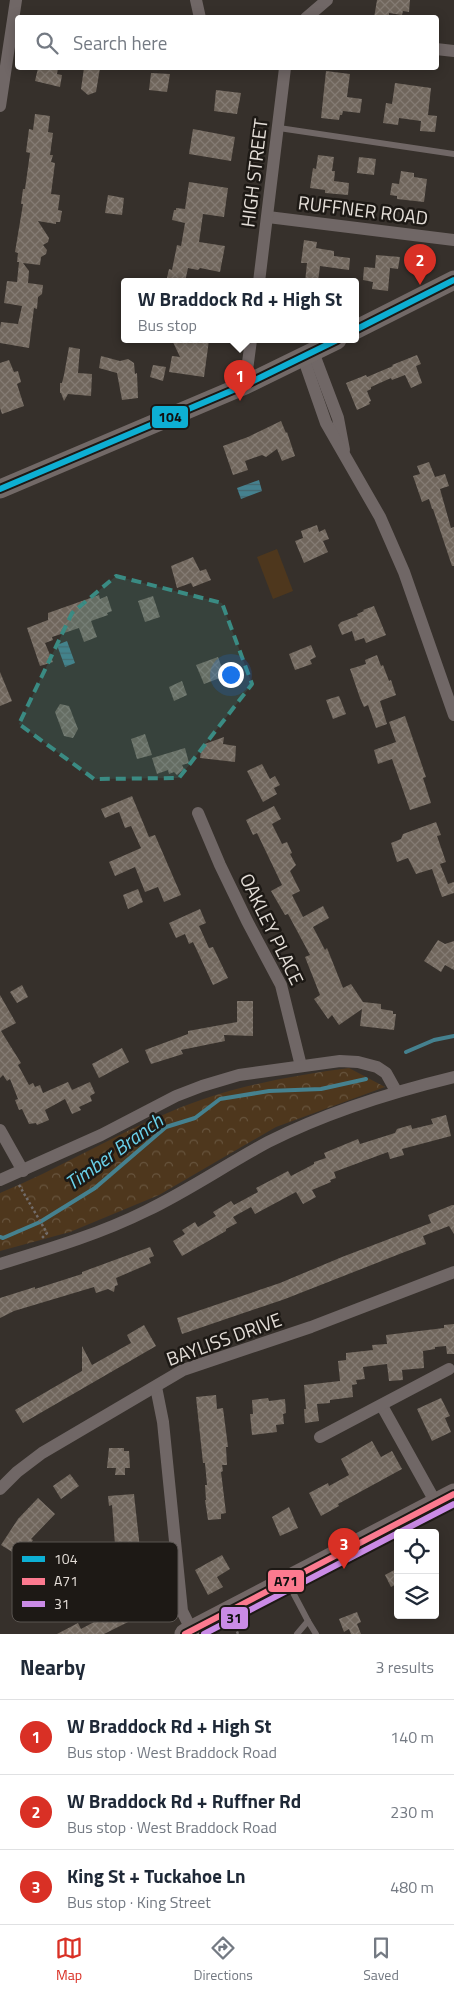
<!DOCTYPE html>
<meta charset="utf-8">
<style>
:root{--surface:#fff;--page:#f2f2f3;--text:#1f2937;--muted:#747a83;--line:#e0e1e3;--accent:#d93025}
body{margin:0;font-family:"Titillium Web",sans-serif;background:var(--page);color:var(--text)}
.controls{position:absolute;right:15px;bottom:15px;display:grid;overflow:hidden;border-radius:5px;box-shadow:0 2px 12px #0003}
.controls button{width:45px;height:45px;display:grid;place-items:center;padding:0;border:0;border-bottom:1px solid var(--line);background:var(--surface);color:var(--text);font:25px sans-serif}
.you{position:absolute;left:230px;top:674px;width:18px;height:18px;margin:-12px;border:4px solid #fff;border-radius:50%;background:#1a73e8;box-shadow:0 0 0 8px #1a73e833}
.badge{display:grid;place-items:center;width:32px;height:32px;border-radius:50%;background:var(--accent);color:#fff;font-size:16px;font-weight:700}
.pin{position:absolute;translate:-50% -41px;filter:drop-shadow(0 1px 2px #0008)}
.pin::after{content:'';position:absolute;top:26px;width:18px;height:15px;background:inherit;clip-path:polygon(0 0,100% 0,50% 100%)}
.popup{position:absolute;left:121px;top:278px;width:238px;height:65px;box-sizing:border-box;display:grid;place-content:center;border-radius:5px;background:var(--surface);filter:drop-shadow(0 1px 4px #0005);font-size:16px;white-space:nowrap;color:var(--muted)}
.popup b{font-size:19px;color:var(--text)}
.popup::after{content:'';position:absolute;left:50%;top:100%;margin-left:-10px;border:10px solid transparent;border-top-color:var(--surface)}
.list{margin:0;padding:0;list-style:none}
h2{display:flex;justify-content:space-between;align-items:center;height:65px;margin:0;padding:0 20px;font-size:21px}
h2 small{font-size:16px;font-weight:400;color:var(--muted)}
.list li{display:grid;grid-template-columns:32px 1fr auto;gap:15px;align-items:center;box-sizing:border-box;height:75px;padding:0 20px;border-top:1px solid var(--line)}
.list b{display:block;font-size:19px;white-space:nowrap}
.list p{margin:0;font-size:16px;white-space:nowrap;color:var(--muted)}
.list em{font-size:16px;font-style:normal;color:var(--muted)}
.icon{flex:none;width:28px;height:28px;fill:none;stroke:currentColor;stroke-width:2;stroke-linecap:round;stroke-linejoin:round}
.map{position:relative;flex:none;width:454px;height:1634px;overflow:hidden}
.search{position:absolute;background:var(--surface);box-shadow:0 2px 12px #0003;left:15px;right:15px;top:15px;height:55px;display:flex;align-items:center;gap:12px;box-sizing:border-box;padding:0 18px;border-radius:5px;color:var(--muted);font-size:19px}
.sheet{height:290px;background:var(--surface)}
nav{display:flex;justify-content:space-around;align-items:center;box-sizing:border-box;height:70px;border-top:1px solid var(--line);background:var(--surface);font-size:14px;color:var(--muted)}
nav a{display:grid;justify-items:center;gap:2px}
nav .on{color:var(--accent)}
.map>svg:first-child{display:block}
</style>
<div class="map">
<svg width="454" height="1634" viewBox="0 0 454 1634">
<defs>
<pattern id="forest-crowns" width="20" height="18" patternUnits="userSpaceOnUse" patternTransform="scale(1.25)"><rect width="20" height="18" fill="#4e371d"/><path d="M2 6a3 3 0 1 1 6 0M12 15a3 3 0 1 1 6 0" fill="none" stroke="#67543d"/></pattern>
<pattern id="water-rules" width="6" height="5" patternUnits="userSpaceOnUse" patternTransform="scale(1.25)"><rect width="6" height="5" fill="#45818f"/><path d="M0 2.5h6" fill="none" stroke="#456870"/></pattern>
<pattern id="building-cross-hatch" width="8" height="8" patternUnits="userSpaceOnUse" patternTransform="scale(1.25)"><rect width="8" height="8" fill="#70665c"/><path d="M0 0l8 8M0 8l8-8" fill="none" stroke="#847b73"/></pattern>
</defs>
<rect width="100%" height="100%" fill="#36302b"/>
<!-- forest -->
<path fill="url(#forest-crowns)" d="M349,1068L385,1087L276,1127L159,1195L70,1232L0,1251V1193C59,1169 113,1135 172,1111C228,1087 289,1076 349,1068Z"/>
<!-- pitch -->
<polygon fill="#4e371d" points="277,549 293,591 273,599 257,557"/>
<!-- water -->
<g fill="url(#water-rules)">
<polygon points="259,480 262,491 241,499 237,488"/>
<polygon points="67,641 75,663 65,667 57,645"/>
</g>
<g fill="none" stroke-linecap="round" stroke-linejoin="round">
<!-- stream -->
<g stroke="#45818f" stroke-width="4">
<polyline points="406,1052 434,1040 454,1036"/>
<polyline points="0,1237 3,1238 40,1222 95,1188 166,1127 195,1118 220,1099 269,1091 321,1089 366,1079"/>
</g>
</g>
<!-- building -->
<g fill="url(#building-cross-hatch)">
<polygon points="377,0 410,0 409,12 403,11 402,15 389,13 389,18 374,18"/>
<polygon points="38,68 58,68 57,74 62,75 60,87 35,81"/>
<polygon points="84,68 100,68 96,92 88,95 81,89"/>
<polygon points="326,71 350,74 347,97 362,99 360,113 343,111 342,115 340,115 339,120 321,118"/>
<polygon points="151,73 170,74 167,92 149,90"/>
<polygon points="395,83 431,88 428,115 437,116 435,132 420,131 421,121 399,118 398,125 383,123 386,103 392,104"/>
<polygon points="216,90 241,93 237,114 214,111"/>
<polygon points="35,114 50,116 48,132 53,133 50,155 53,155 51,162 55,163 51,194 60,195 58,210 62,211 60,222 56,222 56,224 38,221 49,238 48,242 43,245 47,250 46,254 41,257 40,265 23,263 29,271 28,283 43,285 42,294 38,297 37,309 34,308 29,348 0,343 0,328 1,322 18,324 22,306 4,303 7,281 17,282 19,262 17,262 18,253 15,252 23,204 21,204 23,189 25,189 30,153 26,152 29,129 33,130"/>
<polygon points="193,129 235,137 231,161 189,154"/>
<polygon points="318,155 334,157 332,171 335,171 334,181 349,183 348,195 325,193 325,190 310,188 313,168 316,169"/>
<polygon points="359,157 376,159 374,175 357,173"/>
<polygon points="401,171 414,173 414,177 427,179 424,202 397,199 397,196 390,195 392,183 399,184"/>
<polygon points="189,182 228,188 224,217 203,214 199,242 225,246 220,272 200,268 198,270 188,268 185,282 166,282 169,269 172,270 177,245 181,246 185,223 172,220 174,210 176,210 176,208 185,209"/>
<polygon points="108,195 124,198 122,215 105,213"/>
<polygon points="304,240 317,242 316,248 334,251 334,256 350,258 349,270 320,266 318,282 305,282 307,263 301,263"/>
<polygon points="376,255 400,257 398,269 390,268 388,291 372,289 373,282 363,280 364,267 375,268"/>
<polygon points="172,340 209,340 204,377 169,372 172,356 180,357"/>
<polygon points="69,347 80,349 78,373 92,374 91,396 68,394 64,401 61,393 60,393 60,383 62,383 64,375"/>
<polygon points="417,355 421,364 416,366 422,383 411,388 405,375 392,380 391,378 371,387 371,389 367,391 371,401 369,402 370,404 357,410 346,383 366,375 367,377 393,366 392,365"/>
<polygon points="101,356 120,361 128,359 134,363 135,374 137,373 138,398 122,400 117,373 99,368"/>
<polygon points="9,360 14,372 18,371 21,382 17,384 24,406 2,414 0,408 0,363"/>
<polygon points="153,365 166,367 163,381 150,377"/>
<polygon points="281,421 286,433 287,432 295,456 282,461 277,449 266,457 262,455 245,461 248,470 233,475 223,446 248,437"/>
<polygon points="429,462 435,477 445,474 449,486 440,489 451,528 454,527 454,566 452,566 433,509 432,509 429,499 422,502 413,476 420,474 417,466"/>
<polygon points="317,525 319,532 325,529 329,539 323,541 328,552 304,563 295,541 303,538 301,531"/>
<polygon points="193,557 200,571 206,569 211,580 193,587 191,583 177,588 171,566"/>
<polygon points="99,595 100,599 107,596 112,611 107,613 108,615 91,621 97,637 84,642 79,628 52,637 53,640 45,643 53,662 40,666 27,628 48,620 48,613"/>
<polygon points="153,596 160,617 145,622 138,601"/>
<polygon points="374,606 386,635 366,643 364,638 355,641 352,631 342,635 338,625 341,622 358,616 357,614 364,611 363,610"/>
<polygon points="311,645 316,657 310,660 312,664 295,670 289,654"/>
<polygon points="377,655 381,666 383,665 389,681 391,680 396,695 380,701 387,724 376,728 368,705 364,707 360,698 350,669 366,664 365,660"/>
<polygon points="218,657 225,676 204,684 196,665"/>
<polygon points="0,672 12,701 0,706"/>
<polygon points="182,681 187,695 174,701 169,687"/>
<polygon points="339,696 346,714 333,719 326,700"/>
<polygon points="60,704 69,706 78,729 73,738 64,736 55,712"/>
<polygon points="405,716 426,777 423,778 431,803 410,810 392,759 378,764 374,750 396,742 389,722"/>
<polygon points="145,734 152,755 137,759 131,739"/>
<polygon points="224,737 223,744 236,746 235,762 200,758 202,745"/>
<polygon points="185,748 189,763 182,765 184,769 177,775 174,772 169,774 168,770 157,774 152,758"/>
<polygon points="262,764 270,779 275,776 280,785 274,788 277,794 263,802 247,771"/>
<polygon points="132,796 149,837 155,835 181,895 164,902 158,887 145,892 135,867 115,876 109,862 141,848 131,826 125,828 119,812 105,818 101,809"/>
<polygon points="274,806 281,819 272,824 282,844 287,842 292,853 290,854 296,865 290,871 300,891 292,895 303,917 323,906 329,918 313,927 325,950 327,948 343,988 351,984 363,1002 381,1004 381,1009 393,1011 393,1014 396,1014 394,1030 360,1026 362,1009 339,1025 332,1015 328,1019 314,999 320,995 305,957 310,955 288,914 285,915 271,891 282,885 257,833 253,835 246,820"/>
<polygon points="436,822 441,835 437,836 446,862 440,864 448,884 454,882 454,893 442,897 432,869 416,874 408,858 397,862 391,843 401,839 403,834"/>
<polygon points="138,889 143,902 128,909 123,895"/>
<polygon points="200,909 206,923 199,926 209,948 213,947 228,978 213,985 193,942 189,944 185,934 176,938 169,923"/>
<polygon points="438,940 445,944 454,941 454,970 445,965 441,972 424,961"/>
<polygon points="22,985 28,997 17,1003 10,992"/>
<polygon points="0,995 16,1023 1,1031 21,1063 18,1065 29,1085 33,1083 35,1087 40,1085 43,1093 68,1082 72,1090 90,1082 95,1093 90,1096 92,1101 79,1107 81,1110 72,1114 65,1099 45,1110 49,1120 37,1125 36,1123 29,1124 22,1109 19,1110 15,1100 18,1099 10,1079 7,1081 3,1075 0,1078"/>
<polygon points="237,1001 253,1001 253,1036 224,1035 225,1041 181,1050 183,1054 151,1064 145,1050 188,1034 188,1031 237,1022"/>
<polygon points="122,1048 129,1062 99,1078 92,1064"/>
<polygon points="446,1115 451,1136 402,1149 404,1155 390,1159 388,1152 334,1172 336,1178 330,1180 331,1182 312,1190 316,1197 303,1204 296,1192 255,1214 251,1207 233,1217 237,1223 226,1229 226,1231 182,1256 173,1241 185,1234 182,1230 195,1222 198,1227 216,1216 213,1212 231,1201 234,1205 258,1192 256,1188 275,1178 288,1171 291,1176 314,1164 314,1162 326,1158 324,1153 358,1139 360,1144 395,1133 397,1129 411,1125 412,1129 433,1124 431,1119"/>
<polygon points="452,1205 454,1205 454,1234 449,1226 423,1236 426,1244 402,1253 285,1299 182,1334 177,1318 280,1283 342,1257 431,1223 428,1215"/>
<polygon points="150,1247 154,1256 149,1258 151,1263 116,1278 118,1285 115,1286 114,1292 108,1289 96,1293 94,1287 14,1311 0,1318 0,1298 35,1287 35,1289 82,1274 82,1272"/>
<polygon points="454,1324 454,1354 447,1354 446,1346 435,1347 435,1349 423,1351 424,1368 402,1370 403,1380 389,1381 387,1364 363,1367 365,1379 356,1380 357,1384 352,1385 353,1397 330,1400 330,1403 317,1404 319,1421 305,1423 304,1409 306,1409 304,1385 340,1381 338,1361 346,1360 346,1353 373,1350 372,1345 387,1344 386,1335 444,1328 444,1325"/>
<polygon points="144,1325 156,1346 23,1423 15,1410 82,1371 82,1346 92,1365 131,1343 127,1335"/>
<polygon points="216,1395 217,1409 223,1408 227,1439 228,1447 226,1447 227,1465 222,1465 223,1471 221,1472 226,1513 221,1514 221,1519 208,1520 205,1500 206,1500 205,1485 207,1485 205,1463 203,1463 196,1397"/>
<polygon points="268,1398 269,1401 285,1399 286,1413 283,1414 284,1424 276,1425 277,1432 252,1435 250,1414 253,1414 252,1400"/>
<polygon points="441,1398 450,1416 445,1418 451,1432 432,1441 417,1409"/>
<polygon points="372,1441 381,1457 392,1451 402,1469 338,1504 339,1506 321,1516 309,1493 328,1483 329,1486 349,1475 341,1459"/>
<polygon points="109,1448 124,1448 124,1451 129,1451 130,1468 125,1468 125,1475 115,1475 116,1468 107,1468"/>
<polygon points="70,1474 79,1486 61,1499 53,1486"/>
<polygon points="134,1494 142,1567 144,1566 147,1592 144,1593 145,1600 124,1602 121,1582 117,1579 121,1575 119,1558 116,1558 112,1505 109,1506 108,1496"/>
<polygon points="38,1498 55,1514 31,1539 33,1540 23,1555 16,1550 14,1553 1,1545 18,1519"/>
<polygon points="289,1507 298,1528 280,1536 272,1517"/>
<polygon points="222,1555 230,1569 217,1577 223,1587 208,1595 195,1570"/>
<polygon points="398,1568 398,1583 391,1587 385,1575"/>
<polygon points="122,1607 130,1621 104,1634 57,1634 78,1623 81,1629"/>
<polygon points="357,1612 361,1622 357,1624 361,1634 351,1634 349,1629 344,1632 339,1619"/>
</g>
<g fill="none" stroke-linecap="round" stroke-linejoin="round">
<!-- path -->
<g stroke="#726c6a" stroke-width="2.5" stroke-dasharray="2.5 2.5" stroke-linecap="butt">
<polyline points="19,1185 47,1233 42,1238"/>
<polyline points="235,1627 238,1634"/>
</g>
<!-- lane -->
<g stroke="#706766" stroke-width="6">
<polyline points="279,128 454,154"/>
<polyline points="289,1585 308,1621"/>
<polyline points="297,1634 308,1621 316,1634"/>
</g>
<!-- street -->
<g stroke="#706766" stroke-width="12">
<polyline points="196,0 200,18"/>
<polyline points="306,18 327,0"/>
<polyline points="436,49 454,51"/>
<polyline points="0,106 16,0"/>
<polyline points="268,217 454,240"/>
<polyline points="259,282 285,68"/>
<polyline points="313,352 338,418 344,450"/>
<polyline points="303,357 326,423 380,517 404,572 454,715"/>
<polyline points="245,385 251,340"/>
<polyline points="198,813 220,865 247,921 281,985 301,1066"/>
<polyline points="0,1130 23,1171"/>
<polyline points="0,1180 101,1135 176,1096 202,1086 239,1075 340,1061 358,1062 377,1067 386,1073 396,1091"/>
<path d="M0,1264C49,1249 100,1234 146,1211C188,1191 227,1164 268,1142C325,1113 392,1092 454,1077"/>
<polyline points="156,1387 163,1422 182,1611 192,1631"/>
<polyline points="382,1406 436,1503"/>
<polyline points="320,1437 449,1369"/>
<polyline points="0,1489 17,1472 42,1453 183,1370 311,1327 454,1272"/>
</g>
<!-- secondary -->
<g stroke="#726967" stroke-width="19">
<polyline points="355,330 454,280"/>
<polyline points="0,489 245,385 337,340"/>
</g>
<!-- primary -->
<polyline stroke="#726766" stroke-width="21" points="185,1634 454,1494"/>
<defs>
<g id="bus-1">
<polyline points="355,330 454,280"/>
<polyline points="0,489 245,385 337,340"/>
</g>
<polyline id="bus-2" points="185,1634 454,1494"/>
<g id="bus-3">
<polyline points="398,1533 454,1504"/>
<polyline points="204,1634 398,1533"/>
</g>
</defs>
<!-- bus-1 casing -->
<use href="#bus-1" stroke="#1d1915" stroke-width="10"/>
<!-- bus-2 casing -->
<use href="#bus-2" stroke="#1d1915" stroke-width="10"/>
<!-- bus-3 casing -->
<use href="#bus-3" stroke="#1d1915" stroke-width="10"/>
<!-- bus-1 -->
<use href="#bus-1" stroke="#0dafd3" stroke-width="6"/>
<!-- bus-2 -->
<use href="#bus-2" stroke="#fc7a8f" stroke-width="6"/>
<!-- bus-3 -->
<use href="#bus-3" stroke="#ca8be6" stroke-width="6"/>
</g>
<!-- marked area -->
<path fill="#3a8b83" fill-opacity="0.2" stroke="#3a8b83" stroke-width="4" stroke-dasharray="10 6" stroke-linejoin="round" d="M116,576L222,603L252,684L179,778L94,779L19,724L72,613Z"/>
<g text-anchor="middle" stroke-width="5" stroke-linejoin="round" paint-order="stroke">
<!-- street labels -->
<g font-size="19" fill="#e4ded8" stroke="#1d1915">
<text transform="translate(254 173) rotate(-83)" y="7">HIGH STREET</text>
<text transform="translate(363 210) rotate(7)" y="7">RUFFNER ROAD</text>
<text transform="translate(272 929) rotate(64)" y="7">OAKLEY PLACE</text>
<text transform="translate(224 1339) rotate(-20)" y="7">BAYLISS DRIVE</text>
</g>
<!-- water labels -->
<g font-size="20" font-style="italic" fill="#6ad1ea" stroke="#1d1915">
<text transform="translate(114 1152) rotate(-36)" y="7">Timber Branch</text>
</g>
</g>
<!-- legend -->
<rect x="12" y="1542" width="166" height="80" rx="8" fill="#1d1915" stroke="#595450" stroke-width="1"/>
<rect x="22" y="1556" width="23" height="6" fill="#0dafd3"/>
<rect x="22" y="1578" width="23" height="7" fill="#fc7a8f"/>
<rect x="22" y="1601" width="23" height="6" fill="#ca8be6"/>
<g font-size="14" fill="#e4ded8">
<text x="54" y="1564">104</text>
<text x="54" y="1586">A71</text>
<text x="54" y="1609">31</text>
</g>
<g stroke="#1d1915" stroke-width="2">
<rect x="151" y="405" width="38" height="24" rx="5" fill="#0dafd3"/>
<rect x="267" y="1569" width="38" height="24" rx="5" fill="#fc7a8f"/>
<rect x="220" y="1606" width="29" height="24" rx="5" fill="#ca8be6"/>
</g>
<g font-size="14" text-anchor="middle" font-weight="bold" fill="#111">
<text x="170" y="422">104</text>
<text x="286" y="1586">A71</text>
<text x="234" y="1623">31</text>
</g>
</svg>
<div class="controls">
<button><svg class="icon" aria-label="locate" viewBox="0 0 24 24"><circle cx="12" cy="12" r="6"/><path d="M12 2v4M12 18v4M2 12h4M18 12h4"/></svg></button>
<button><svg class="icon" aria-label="layers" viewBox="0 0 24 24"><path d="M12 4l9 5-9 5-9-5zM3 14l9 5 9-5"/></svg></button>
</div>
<div class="you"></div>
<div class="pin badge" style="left:240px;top:401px">1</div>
<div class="popup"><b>W Braddock Rd + High St</b>Bus stop</div>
<div class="pin badge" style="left:420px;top:285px">2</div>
<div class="pin badge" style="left:344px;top:1569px">3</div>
<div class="search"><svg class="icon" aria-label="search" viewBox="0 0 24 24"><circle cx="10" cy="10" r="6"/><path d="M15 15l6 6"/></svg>Search here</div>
</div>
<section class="sheet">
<h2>Nearby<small>3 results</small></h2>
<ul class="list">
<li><span class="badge">1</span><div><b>W Braddock Rd + High St</b><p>Bus stop · West Braddock Road</p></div><em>140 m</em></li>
<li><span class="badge">2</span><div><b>W Braddock Rd + Ruffner Rd</b><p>Bus stop · West Braddock Road</p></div><em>230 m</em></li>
<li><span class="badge">3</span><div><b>King St + Tuckahoe Ln</b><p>Bus stop · King Street</p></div><em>480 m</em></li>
</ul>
</section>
<nav>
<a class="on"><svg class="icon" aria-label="map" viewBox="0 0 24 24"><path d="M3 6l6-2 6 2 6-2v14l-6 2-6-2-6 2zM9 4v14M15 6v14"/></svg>Map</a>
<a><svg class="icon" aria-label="directions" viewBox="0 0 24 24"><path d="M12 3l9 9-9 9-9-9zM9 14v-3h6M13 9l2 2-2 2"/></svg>Directions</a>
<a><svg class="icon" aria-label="saved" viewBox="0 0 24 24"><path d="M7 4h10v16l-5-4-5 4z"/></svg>Saved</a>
</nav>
